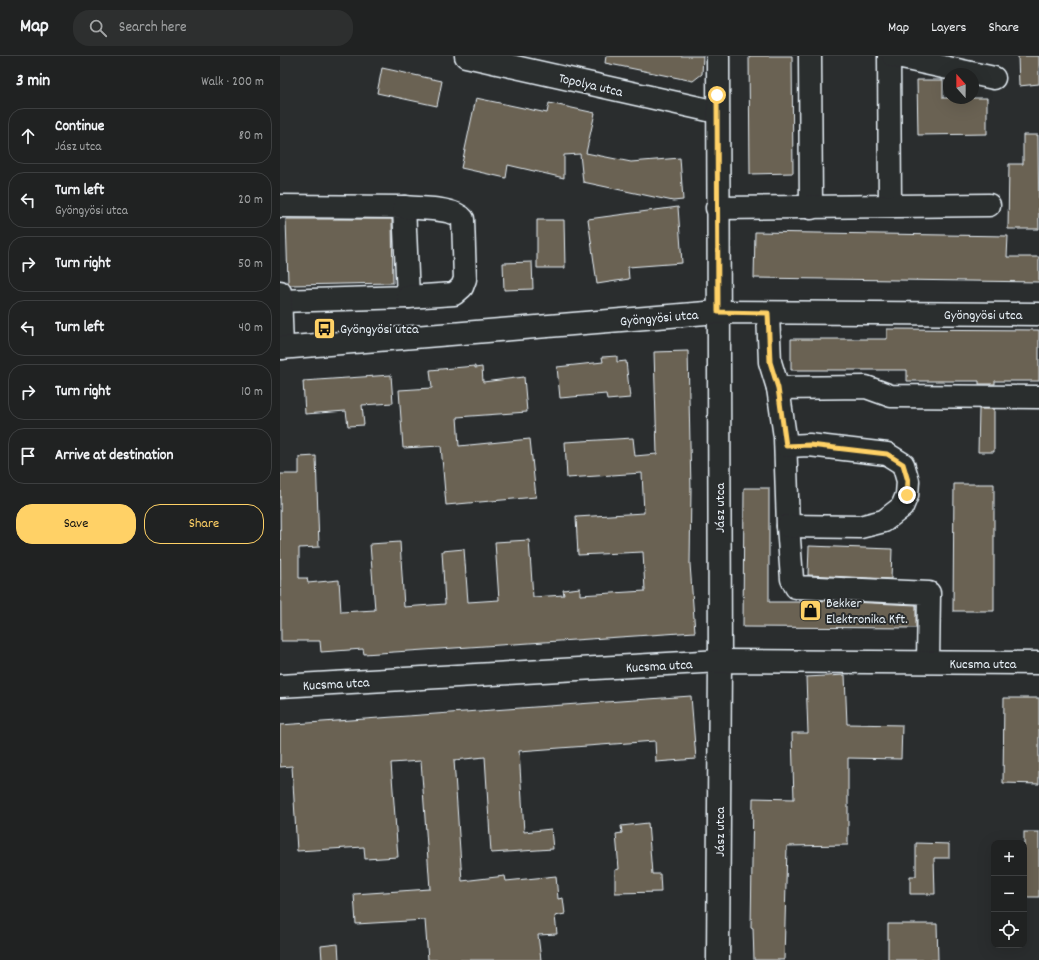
<!DOCTYPE html>
<meta charset="utf-8">
<style>
:root{--surface:#202222;--page:#2d2f2f;--text:#f1f3f6;--muted:#a2a4a5;--line:#3d3f40;--accent:#ffd166}
body{margin:0;font-family:Dekko,sans-serif;background:var(--page);color:var(--text)}
.controls{position:absolute;right:12px;bottom:12px;display:grid;overflow:hidden;border-radius:8px;box-shadow:0 4px 16px #0002}
.controls button{width:36px;height:36px;display:grid;place-items:center;padding:0;border:0;border-bottom:1px solid var(--line);background:var(--surface);color:var(--text);font:20px sans-serif}
.compass{position:absolute;left:663px;top:12px;width:36px;height:36px;border-radius:50%;background:var(--surface);box-shadow:0 4px 16px #0002;rotate:339deg}
.stop{position:absolute;width:12px;height:12px;margin:-9px;border:3px solid #ffd166;border-radius:50%;background:#fff}
.stop.end{background:#ffd166;border-color:#fff;box-shadow:0 1px 4px #0008}
.list{margin:0;padding:0;list-style:none}
h2{display:flex;justify-content:space-between;align-items:center;height:52px;margin:0;padding:0 16px;font-size:17px}
h2 small{font-size:13px;font-weight:400;color:var(--muted)}
.list li{display:grid;grid-template-columns:26px 1fr auto;gap:12px;align-items:center;box-sizing:border-box;height:56px;margin:0 8px 8px;padding:0 8px;border:1px solid var(--line);border-radius:16px}
.list b{display:block;font-size:15px;white-space:nowrap}
.list p{margin:0;font-size:13px;white-space:nowrap;color:var(--muted)}
.list em{font-size:13px;font-style:normal;color:var(--muted)}
.actions{display:flex;gap:8px;padding:12px 16px}
.actions a{flex:1;padding:9px 0;border:1px solid var(--accent);border-radius:16px;text-align:center;font-size:14px;color:var(--accent)}
.actions .main{background:var(--accent);color:#111}
.icon{flex:none;width:22px;height:22px;fill:none;stroke:currentColor;stroke-width:2;stroke-linecap:round;stroke-linejoin:round}
.map{position:relative;flex:none;width:759px;height:904px;overflow:hidden}
header{display:flex;align-items:center;gap:24px;box-sizing:border-box;height:56px;padding:0 20px;background:var(--surface);border-bottom:1px solid var(--line)}
header strong{font-size:19px}
nav{display:flex;gap:22px;margin-inline-start:auto;font-size:14px}
.search{width:280px;height:36px;background:var(--page);display:flex;align-items:center;gap:10px;box-sizing:border-box;padding:0 14px;border-radius:16px;color:var(--muted);font-size:15px}
main{display:flex}
aside{flex:1;background:var(--surface)}
.map>svg:first-child{display:block}
</style>
<header>
<strong>Map</strong>
<div class="search"><svg class="icon" aria-label="search" viewBox="0 0 24 24"><circle cx="10" cy="10" r="6"/><path d="M15 15l6 6"/></svg>Search here</div>
<nav><a>Map</a><a>Layers</a><a>Share</a></nav>
</header>
<main>
<aside>
<h2>3 min<small>Walk · 200 m</small></h2>
<ul class="list">
<li><svg class="icon" aria-label="ahead" viewBox="0 0 24 24"><path d="M12 20V5M6 11l6-6 6 6"/></svg><div><b>Continue</b><p>Jász utca</p></div><em>80 m</em></li>
<li><svg class="icon" aria-label="left" viewBox="0 0 24 24"><path d="M17 20v-9H6M10 6l-5 5 5 5"/></svg><div><b>Turn left</b><p>Gyöngyösi utca</p></div><em>20 m</em></li>
<li><svg class="icon" aria-label="right" viewBox="0 0 24 24"><path d="M7 20v-9h11M14 6l5 5-5 5"/></svg><div><b>Turn right</b></div><em>50 m</em></li>
<li><svg class="icon" aria-label="left" viewBox="0 0 24 24"><path d="M17 20v-9H6M10 6l-5 5 5 5"/></svg><div><b>Turn left</b></div><em>40 m</em></li>
<li><svg class="icon" aria-label="right" viewBox="0 0 24 24"><path d="M7 20v-9h11M14 6l5 5-5 5"/></svg><div><b>Turn right</b></div><em>10 m</em></li>
<li><svg class="icon" aria-label="arrive" viewBox="0 0 24 24"><path d="M6 21V4h12l-3 4 3 4H6"/></svg><div><b>Arrive at destination</b></div></li>
</ul>
<div class="actions"><a class="main">Save</a><a>Share</a></div>
</aside>
<div class="map">
<svg width="759" height="904" viewBox="0 0 759 904">
<rect width="100%" height="100%" fill="#2a2d2e"/>
<filter id="ink" filterUnits="userSpaceOnUse"><feTurbulence type="fractalNoise" baseFrequency=".025" numOctaves="2"/><feDisplacementMap in="SourceGraphic" scale="8" xChannelSelector="R" yChannelSelector="G"/><feConvolveMatrix kernelMatrix="1 2 1 2 8 2 1 2 1" color-interpolation-filters="sRGB"/></filter>
<g filter="url(#ink)">
<!-- building -->
<g fill="#6b6253" stroke="#e8f1f8">
<polygon points="326,0 423,0 422,18 413,25 325,7"/>
<polygon points="469,0 512,0 513,117 470,118"/>
<polygon points="738,0 759,0 759,28 739,30"/>
<polygon points="102,12 162,25 157,50 97,37"/>
<polygon points="637,24 663,24 663,42 707,42 707,78 638,79"/>
<polygon points="196,42 267,57 269,47 315,57 306,97 351,106 400,102 403,144 393,145 303,126 300,98 284,99 284,122 228,109 226,122 181,112"/>
<polygon points="743,79 758,79 759,173 728,173 729,108 743,108"/>
<polygon points="398,151 402,207 348,211 349,223 317,228 308,163"/>
<polygon points="6,163 112,163 113,227 10,229 8,226"/>
<polygon points="257,164 284,164 285,212 257,212"/>
<polygon points="475,176 728,180 727,201 759,201 759,226 474,222"/>
<polygon points="252,206 253,233 224,234 223,207"/>
<polygon points="607,273 759,274 759,325 715,325 715,328 699,328 699,325 627,325 627,314 511,314 511,283 607,283"/>
<polygon points="408,295 411,434 410,508 415,576 84,598 83,593 41,596 40,585 1,585 0,418 19,418 19,401 36,400 39,491 19,492 19,522 27,522 28,527 59,524 61,556 95,554 90,488 120,486 124,551 165,548 162,495 184,493 188,546 219,544 215,486 249,484 253,541 284,539 283,534 300,532 300,539 365,535 363,496 298,499 296,461 364,457 362,417 287,422 285,386 353,382 355,400 377,398 374,296"/>
<polygon points="337,300 337,306 346,305 350,342 327,344 326,338 280,342 277,311 323,306 322,301"/>
<polygon points="195,310 195,312 202,311 203,326 244,321 247,356 177,361 179,390 250,383 256,441 166,449 161,390 123,392 119,334 152,332 150,314"/>
<polygon points="111,319 113,347 82,349 84,369 68,370 66,355 25,358 23,325"/>
<polygon points="699,353 714,353 714,396 698,396"/>
<polygon points="674,428 714,428 714,555 673,555"/>
<polygon points="464,432 489,432 489,546 527,546 527,544 636,549 636,572 463,571"/>
<polygon points="529,490 612,493 611,523 528,519"/>
<polygon points="565,619 567,668 622,669 621,703 568,702 568,789 507,790 504,904 474,904 473,872 471,871 473,742 514,743 512,677 528,677 526,621"/>
<polygon points="411,640 416,703 376,706 375,685 239,695 244,776 271,773 273,793 211,797 205,701 174,704 182,825 225,820 226,825 276,820 278,843 283,842 285,858 275,860 277,878 258,879 261,904 148,904 145,864 76,868 74,838 150,833 141,705 111,707 118,801 85,803 84,791 17,795 12,710 0,711 0,669"/>
<polygon points="724,642 759,642 759,728 723,727"/>
<polygon points="368,767 372,818 380,818 381,836 335,837 335,814 339,813 336,778 342,777 341,770"/>
<rect x="744" y="776" width="15" height="65"/>
<polygon points="636,787 669,788 669,802 654,802 655,838 630,838 630,820 636,820"/>
<polygon points="608,868 657,868 658,904 608,904"/>
<polygon points="58,888 59,904 42,904 41,890"/>
</g>
<g fill="none" stroke-linecap="round" stroke-linejoin="round">
<defs>
<g id="minor">
<polyline points="186,0 437,56"/>
<polyline points="438,0 440,605 438,904"/>
<polyline points="530,0 531,152"/>
<polyline points="609,0 610,150"/>
<polyline points="613,0 714,22"/>
<polyline points="0,150 124,151 128,241 0,245"/>
<path d="M124,151C139,153 173,151 183,163L185,223L182,231L174,238L128,241"/>
<polyline points="437,152 709,149"/>
<polyline points="0,236 2,292"/>
<polyline points="488,257 490,306 498,332 505,381 508,470 512,523 516,531 649,537 648,606"/>
<polyline points="0,292 438,256 759,258"/>
<polyline points="498,332 586,331 611,340 759,341"/>
<polyline points="506,390 529,389 607,398 623,408 628,425 627,439 622,451 604,465 580,471 508,470"/>
<polyline points="0,630 440,605 759,607"/>
</g>
</defs>
<!-- minor casing -->
<use href="#minor" stroke="#e8f1f8" stroke-width="25"/>
<!-- minor -->
<use href="#minor" stroke="#2a2d2e" stroke-width="22"/>
</g>
</g>
<g fill="none" stroke-linecap="round" stroke-linejoin="round" filter="url(#ink)">
<!-- route -->
<polyline stroke="#ffd166" stroke-width="5" points="437,39 438,256 488,257 490,306 498,332 506,390 530,389 607,398 623,408 628,425 627,439"/>
</g>
<!-- icons -->
<defs>
<symbol id="bus-square" viewBox="-11 -11 22 22"><rect x="-9" y="-9" width="18" height="18" rx="4" fill="#ffd166" stroke="#2a2d2e"/><path d="M-5-6H5V4H4V6H2V4H-2V6H-4V4H-5ZM-3.5-4V0h7V-4ZM-3.5 1.2v1.5H-2V1.2ZM2 1.2v1.5H3.5V1.2Z" fill="#111"/></symbol>
<symbol id="shop-square" viewBox="-11 -11 22 22"><rect x="-9" y="-9" width="18" height="18" rx="4" fill="#ffd166" stroke="#2a2d2e"/><path d="M-5-2.5h2.3a2.7 3.5 0 0 1 5.4 0H5L5.5 6h-11ZM-1.5-2.5h3a1.5 2.3 0 0 0-3 0Z" fill="#111"/></symbol>
</defs>
<g fill-rule="evenodd">
<use href="#bus-square" x="32" y="260" width="25" height="25"/>
<use href="#shop-square" x="518" y="542" width="25" height="25"/>
</g>
<g text-anchor="middle" stroke-width="4" stroke-linejoin="round" paint-order="stroke">
<!-- street labels -->
<g font-size="14" fill="#e8f1f8" stroke="#2a2d2e">
<text transform="translate(311 28) rotate(13)" y="5">Topolya utca</text>
<text x="703" y="263">Gyöngyösi utca</text>
<text transform="translate(379 261) rotate(-5)" y="5">Gyöngyösi utca</text>
<text transform="translate(439 452) rotate(-90)" y="5">Jász utca</text>
<text x="703" y="612">Kucsma utca</text>
<text transform="translate(379 609) rotate(-3)" y="5">Kucsma utca</text>
<text transform="translate(56 627) rotate(-3)" y="5">Kucsma utca</text>
<text transform="translate(439 776) rotate(-90)" y="5">Jász utca</text>
</g>
<!-- poi labels -->
<g font-size="14" fill="#e8f1f8" stroke="#2a2d2e" text-anchor="start">
<text x="60" y="277">Gyöngyösi utca</text>
<text x="546" y="551">Bekker<tspan x="546" dy="16">Elektronika Kft.</tspan></text>
</g>
</g>
</svg>
<div class="controls">
<button>+</button>
<button>−</button>
<button><svg class="icon" aria-label="locate" viewBox="0 0 24 24"><circle cx="12" cy="12" r="6"/><path d="M12 2v4M12 18v4M2 12h4M18 12h4"/></svg></button>
</div>
<svg class="compass" viewBox="-18 -18 36 36"><path d="M0-13l5 13h-10z" fill="#e53935"/><path d="M0 13l5-13h-10z" fill="#a2a4a5"/></svg>
<div class="stop" style="left:437px;top:39px"></div>
<div class="stop end" style="left:627px;top:439px"></div>
</div>
</main>
